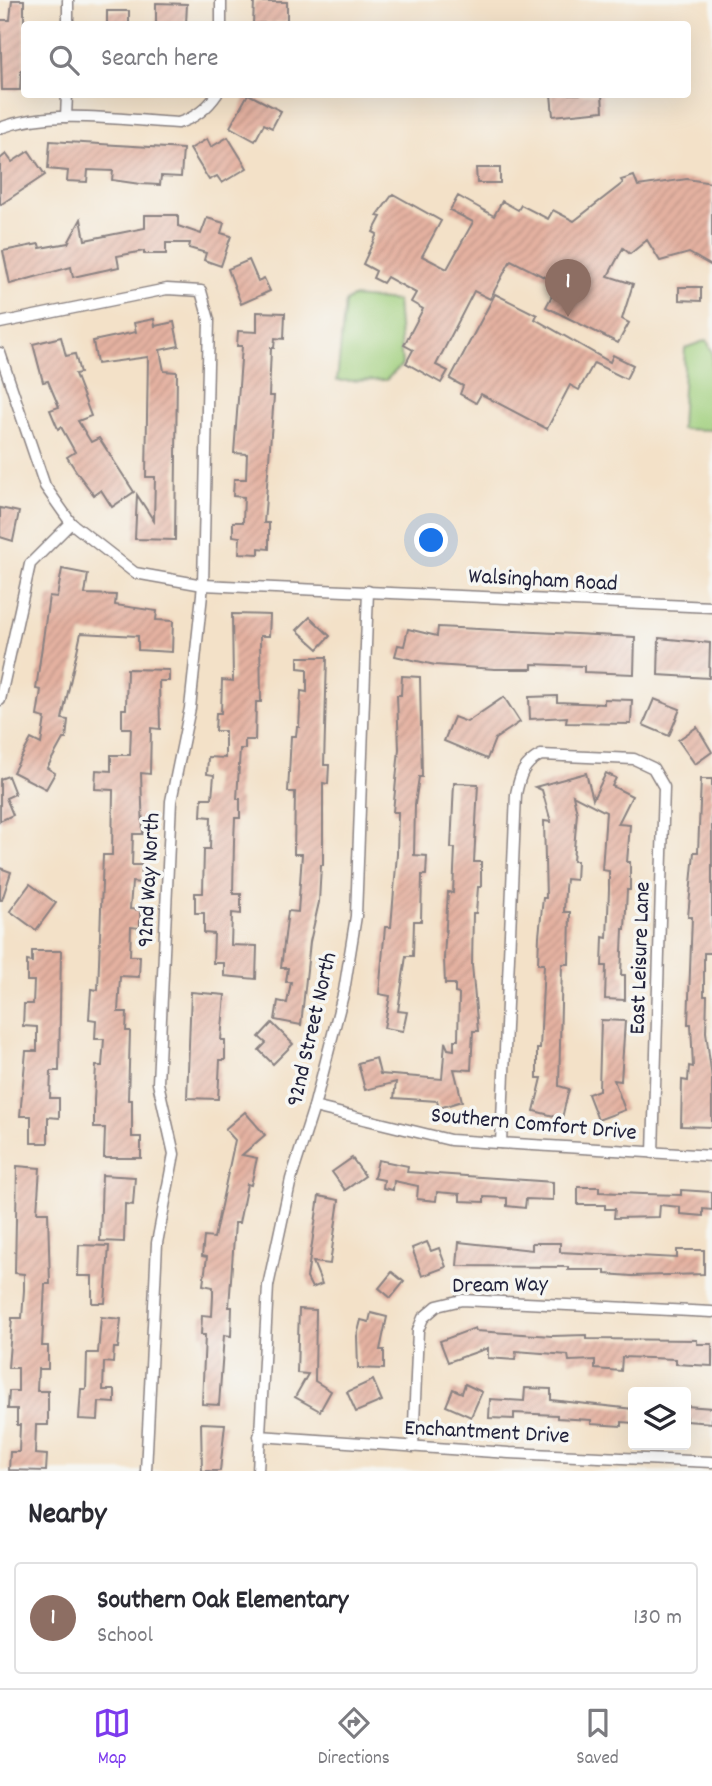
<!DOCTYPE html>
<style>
:root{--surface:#fff;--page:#f2f2f3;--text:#2b2b33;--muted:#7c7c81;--line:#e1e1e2;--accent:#7c3aed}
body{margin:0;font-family:Dekko,sans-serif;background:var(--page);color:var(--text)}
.controls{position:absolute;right:21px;bottom:21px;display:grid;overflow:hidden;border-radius:7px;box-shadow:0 7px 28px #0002}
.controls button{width:63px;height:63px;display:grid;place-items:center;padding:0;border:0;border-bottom:2px solid var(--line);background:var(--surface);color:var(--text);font:35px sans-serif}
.you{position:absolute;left:432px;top:541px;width:24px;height:24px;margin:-18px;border:5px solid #fff;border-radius:50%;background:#1a73e8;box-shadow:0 0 0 10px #1a73e833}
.badge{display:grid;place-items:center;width:46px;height:46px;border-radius:50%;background:var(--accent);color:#fff;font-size:23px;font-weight:700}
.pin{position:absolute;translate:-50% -58px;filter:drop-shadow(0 2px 4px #0008)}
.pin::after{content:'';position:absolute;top:37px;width:24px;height:21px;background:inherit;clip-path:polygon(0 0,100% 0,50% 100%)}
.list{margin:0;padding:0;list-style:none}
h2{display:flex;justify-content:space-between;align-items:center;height:91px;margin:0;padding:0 28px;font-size:30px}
h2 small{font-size:23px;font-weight:400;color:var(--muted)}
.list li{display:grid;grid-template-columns:46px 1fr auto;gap:21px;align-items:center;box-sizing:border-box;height:112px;margin:0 14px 14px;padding:0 14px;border:2px solid var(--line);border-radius:7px}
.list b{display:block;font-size:26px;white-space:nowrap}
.list p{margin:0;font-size:23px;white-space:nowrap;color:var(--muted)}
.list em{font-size:23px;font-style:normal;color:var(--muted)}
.icon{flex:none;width:38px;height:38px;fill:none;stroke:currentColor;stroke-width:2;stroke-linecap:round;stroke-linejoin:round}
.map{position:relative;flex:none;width:712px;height:1471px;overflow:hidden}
.search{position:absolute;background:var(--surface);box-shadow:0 7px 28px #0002;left:21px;right:21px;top:21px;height:77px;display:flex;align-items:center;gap:18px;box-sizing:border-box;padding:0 24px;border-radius:7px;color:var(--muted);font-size:26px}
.sheet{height:217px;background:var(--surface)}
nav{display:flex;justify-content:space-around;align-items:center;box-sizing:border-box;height:98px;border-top:2px solid var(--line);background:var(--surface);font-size:19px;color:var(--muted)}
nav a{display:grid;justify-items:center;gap:4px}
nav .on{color:var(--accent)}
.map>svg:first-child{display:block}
</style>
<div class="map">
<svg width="712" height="1471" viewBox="0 0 712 1471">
<defs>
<pattern id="building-hatch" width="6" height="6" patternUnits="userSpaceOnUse" patternTransform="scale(1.75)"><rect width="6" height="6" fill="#e4b1a0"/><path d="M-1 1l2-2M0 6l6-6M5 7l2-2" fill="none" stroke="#c3988b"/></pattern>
</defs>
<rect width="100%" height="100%" fill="#f6f6f2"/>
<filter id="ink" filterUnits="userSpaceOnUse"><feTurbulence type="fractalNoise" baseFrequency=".0143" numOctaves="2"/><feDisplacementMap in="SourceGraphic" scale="14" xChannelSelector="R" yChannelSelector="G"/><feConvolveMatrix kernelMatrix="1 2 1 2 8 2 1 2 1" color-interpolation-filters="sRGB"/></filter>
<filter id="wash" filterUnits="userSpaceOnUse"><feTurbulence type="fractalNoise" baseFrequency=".00686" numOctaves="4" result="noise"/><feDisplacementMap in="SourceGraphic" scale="28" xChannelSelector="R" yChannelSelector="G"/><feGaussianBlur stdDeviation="1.57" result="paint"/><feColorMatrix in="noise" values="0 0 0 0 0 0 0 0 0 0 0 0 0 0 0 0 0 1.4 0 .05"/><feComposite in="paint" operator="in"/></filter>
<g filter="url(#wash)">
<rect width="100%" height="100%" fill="#f3e1c8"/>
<!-- green -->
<g fill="#a0cf7d" stroke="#61785c" stroke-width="2">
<polygon points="352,297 397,301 402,365 386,380 337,381 345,303"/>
<polygon points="707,340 712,352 712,430 681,429 685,348"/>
</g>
<g id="blocks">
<!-- building -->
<g fill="url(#building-hatch)">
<polygon points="12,0 24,0 24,70 21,70 20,90 2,90 0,20 10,20"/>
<polygon points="254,2 287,2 287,22 253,24"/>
<polygon points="156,3 187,4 186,24 156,24"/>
<rect x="107" y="11" width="22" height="13"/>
<polygon points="248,94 281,111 272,128 264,124 255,141 230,127"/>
<polygon points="551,94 602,94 603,111 553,116"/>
<polygon points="228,137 247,168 222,183 217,176 209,180 190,149 207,139 211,147"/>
<polygon points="50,141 183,149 181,177 161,176 160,185 140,184 112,180 113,171 88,170 87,182 67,181 68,171 48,169"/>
<polygon points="29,151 45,175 0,205 0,159 6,154 12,162"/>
<polygon points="476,168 500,168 500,183 477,183"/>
<polygon points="634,176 638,186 687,179 712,183 712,266 689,253 660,261 647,240 630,254 623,248 608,276 633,284 622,319 629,323 618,343 546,307 558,284 511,260 490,299 474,291 436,365 448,371 441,383 406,363 413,350 404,345 423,309 411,302 416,293 387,277 383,283 373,278 376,271 363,264 377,234 373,232 381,217 377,216 393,194 441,221 422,256 447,269 473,222 450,210 458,196 494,216 502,201 518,210 521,205 548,219 553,210 574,221 623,183 621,180"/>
<polygon points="145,215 178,215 178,226 201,234 207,218 224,223 221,233 231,236 221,266 204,260 206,253 189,248 190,243 166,243 166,254 144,254 144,251 117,256 119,267 73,277 71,267 10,284 3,251 39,244 40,248 68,243 81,219 85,240 145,228"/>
<polygon points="249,260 258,281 264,278 270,291 241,304 228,269"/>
<polygon points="679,287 701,287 701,301 679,300"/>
<polygon points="495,294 537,315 535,319 610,362 613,355 633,365 626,379 594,363 579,390 570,385 547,429 481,394 476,403 460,394 463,386 450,379"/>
<polygon points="257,312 285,313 284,339 275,338 274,348 271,348 269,396 274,396 264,523 269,523 269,549 259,548 259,554 239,553 240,537 233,536 233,522 243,522 244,497 233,496 234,479 246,479 247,454 234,453 242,346 237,346 238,331 257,332"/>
<polygon points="154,319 155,326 174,322 179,346 160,350 164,371 177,372 175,540 135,539 137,495 154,521 155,477 146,477 148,357 97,364 93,341 136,332 134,323"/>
<polygon points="61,337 66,356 75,354 80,373 75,374 91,416 78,421 91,442 99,438 134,492 112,507 101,490 94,495 78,474 67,457 75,452 61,427 58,429 50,410 59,407 48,381 43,382 33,344"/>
<polygon points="0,508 19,512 13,541 0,537"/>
<polygon points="62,569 88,574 85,594 116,595 115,605 157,611 156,620 173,621 172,652 138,650 138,636 81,633 62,719 68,720 66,739 63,739 47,768 55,773 46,789 13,772 31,739 41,744 45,718 37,716 41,690 36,689 49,596 57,597"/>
<polygon points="232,614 270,615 269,636 260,636 261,702 256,702 255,740 245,740 245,749 240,749 237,799 240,799 240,818 235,818 234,841 233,894 241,894 241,914 232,913 231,945 257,946 256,979 224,976 224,963 213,963 214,934 204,933 204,913 195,913 195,893 203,893 204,849 210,849 211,817 201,816 202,798 212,798 214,775 207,774 208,757 225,758 225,731 215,731 216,713 221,713 222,680 233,681"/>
<polygon points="310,617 330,636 318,649 297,630"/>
<polygon points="438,627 635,637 634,674 584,672 584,666 532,664 532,669 495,669 435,665 395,656 398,645 404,646 408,629 437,636"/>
<polygon points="659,638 710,643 709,678 658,675"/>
<polygon points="298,657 327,657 324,765 329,765 328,784 323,783 323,865 321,865 319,902 310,942 301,1025 275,1020 278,1001 287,1003 291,982 286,982 288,968 281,968 288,911 298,912 302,854 294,854 295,792 288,792 291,736 296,736 297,727 299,727 301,691 307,692 307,669 298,668"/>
<polygon points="127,669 169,670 169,681 159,681 160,729 151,728 150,774 141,773 143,834 133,834 132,865 142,865 141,883 132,882 130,909 140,910 140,928 131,927 130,956 140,956 139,977 120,976 118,1012 127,1012 126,1031 130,1031 128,1100 132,1100 132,1137 141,1137 141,1158 104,1158 105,1128 94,1128 94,1100 96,1066 102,1066 104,1039 95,1039 96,1020 89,1019 91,989 98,990 103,855 112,855 113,790 95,789 96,770 111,771 111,755 130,755 131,728 122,728 122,709 126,709"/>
<polygon points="402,676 420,677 422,777 419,777 415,804 414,855 427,856 426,875 422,875 421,921 414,921 413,956 406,956 398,1011 407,1012 403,1031 384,1028 390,996 379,994 385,927 391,927 397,854 398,812 393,812 399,749 397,695 401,695"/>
<polygon points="557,696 557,702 604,704 604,699 632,700 631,724 566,723 567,717 530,719 529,697"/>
<polygon points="504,697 520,722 495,739 487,759 444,741 454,717 467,722"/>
<polygon points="654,699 680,709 669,736 643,725"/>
<polygon points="697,727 712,752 695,764 678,740"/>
<polygon points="586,773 593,799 606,773 616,778 612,786 632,796 618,824 630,825 627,862 630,862 630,890 627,890 625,929 623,929 621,975 625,975 625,1000 605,999 606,966 602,966 603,937 607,938 609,890 609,871 602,870 606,812 573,795 577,813 573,861 577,861 576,880 566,879 565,889 564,912 570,912 569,964 562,964 559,1086 569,1089 562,1118 534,1111 542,1078 537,1078 537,1049 540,1049 544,964 538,964 539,936 543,898 546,898 544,821 551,822 542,790 535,787"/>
<polygon points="8,776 15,794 6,798 13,815 0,821 0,779"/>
<polygon points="701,779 712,779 712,953 704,953 704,996 707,996 706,1032 712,1078 712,1127 681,1126 682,1080 688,1081 689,1066 693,1067 691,1024 688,1024 692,917 688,917 694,852 698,852"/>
<polygon points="454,783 478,784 474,862 481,862 481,887 478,887 476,913 473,913 472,965 478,1031 473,1031 471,1070 454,1069 462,1101 439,1108 437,1101 394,1098 396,1082 365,1090 358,1063 376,1058 380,1074 442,1079 445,1042 448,1049 454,1050 454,1040 458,1040 459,994 455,993 455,984 445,984 444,958 448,892 453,893 455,848 451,848"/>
<polygon points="0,868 11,872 2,900 0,900"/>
<polygon points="30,884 56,903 36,930 10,911"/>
<polygon points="32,951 61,951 59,1071 51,1071 50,1098 59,1098 59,1118 48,1117 48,1143 31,1143 31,1116 20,1116 26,1051 37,1051 37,1027 23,1026 24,1004 33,1004 34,981 27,981 27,961 32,962"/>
<polygon points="191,992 225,995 221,1040 225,1040 225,1060 220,1060 218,1099 187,1098"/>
<polygon points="601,1020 625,1021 621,1081 614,1080 625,1110 598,1120 588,1094 599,1090"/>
<polygon points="272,1023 293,1044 273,1064 259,1050 266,1043 259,1037"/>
<polygon points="245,1112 265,1135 242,1155 257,1158 251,1185 247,1184 239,1223 235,1223 229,1307 232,1307 231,1336 224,1335 219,1405 202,1404 205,1335 201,1335 202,1315 212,1316 213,1296 213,1287 203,1285 207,1257 202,1256 204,1237 214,1238 235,1140 225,1129"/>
<polygon points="352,1158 365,1176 345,1190 332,1172"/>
<polygon points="378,1160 408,1166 407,1172 553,1182 553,1200 526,1199 525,1208 507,1206 507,1198 484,1197 484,1202 460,1201 460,1194 437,1192 436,1201 417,1199 418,1186 394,1181 393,1190 383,1188 384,1180 374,1178"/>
<polygon points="17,1166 40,1168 37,1212 48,1212 50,1284 45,1284 42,1346 48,1346 48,1369 38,1369 37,1391 48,1391 48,1425 36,1425 35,1454 47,1455 46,1471 9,1470 10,1452 19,1452 20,1425 17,1425 17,1409 8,1409 9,1391 18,1391 18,1368 8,1368 12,1318 22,1318 24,1290 24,1274 15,1273"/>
<polygon points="102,1175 135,1177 133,1205 125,1204 124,1242 100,1241"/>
<polygon points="578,1187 599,1187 599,1192 642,1194 681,1195 681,1190 712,1192 712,1210 703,1209 703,1216 680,1214 680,1207 660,1205 659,1217 614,1218 615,1209 605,1209 605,1205 578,1205"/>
<polygon points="319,1196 339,1200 330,1264 313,1262 322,1284 312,1288 307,1278"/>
<polygon points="427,1242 431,1251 439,1248 446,1267 422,1276 412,1248"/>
<polygon points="459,1242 532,1250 532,1243 560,1243 560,1252 677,1258 677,1250 704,1250 704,1274 632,1276 605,1274 605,1270 568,1270 568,1267 457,1266"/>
<polygon points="79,1245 109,1246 105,1303 92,1303 92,1276 78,1276"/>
<polygon points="392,1272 404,1282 391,1298 379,1288"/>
<polygon points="299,1309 316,1310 315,1381 331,1391 320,1411 295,1397 308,1374 297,1373"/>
<polygon points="371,1313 387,1317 380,1350 384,1350 384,1369 358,1368 357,1336 361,1320 369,1322"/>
<polygon points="101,1317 121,1319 118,1348 114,1348 113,1363 104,1362 103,1390 115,1390 115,1403 99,1402 98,1420 79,1419 81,1389 86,1389 87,1353 98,1353"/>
<polygon points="475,1328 476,1331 552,1336 586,1335 586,1339 697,1340 697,1344 712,1344 712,1366 676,1364 676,1359 622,1357 621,1371 595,1369 595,1360 569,1361 568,1355 516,1351 515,1360 488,1358 488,1348 448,1362 440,1341"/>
<polygon points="373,1380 382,1401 356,1412 347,1392"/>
<polygon points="465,1384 482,1392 471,1417 446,1406 453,1389 462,1393"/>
<polygon points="525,1388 551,1389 551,1400 633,1409 633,1423 622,1422 622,1426 591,1424 591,1420 557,1418 557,1415 514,1413 514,1419 489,1418 490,1399 524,1401"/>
<polygon points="686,1406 712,1408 712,1423 686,1421"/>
<polygon points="201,1423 225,1424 220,1471 202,1471"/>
</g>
</g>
</g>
<g filter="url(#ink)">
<use href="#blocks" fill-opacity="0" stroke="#8a8282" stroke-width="2"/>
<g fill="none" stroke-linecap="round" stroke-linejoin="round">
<defs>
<g id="street">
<polyline points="68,24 68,0"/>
<polyline points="221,24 221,0"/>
<polyline points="66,117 67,94"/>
<path d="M0,128C55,108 120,120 178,123C195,118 207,109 217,94"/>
<polyline points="0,323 167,289 201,291 209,320 203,585 190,708 171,801 158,1083 174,1154 157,1243 146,1471"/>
<polyline points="0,353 45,486 71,523 135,573 203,585 712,607"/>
<polyline points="0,700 30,564 71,523"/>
<polyline points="314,1107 450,1140 712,1156"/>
<path d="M501,1143L516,794C520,775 523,764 541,755L634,759L653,768L664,787L653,1153"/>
<polyline points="259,1436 509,1453 712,1462"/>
<polyline points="413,1447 418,1330 423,1318 437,1306 462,1300 712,1312"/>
<polyline points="258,1471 268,1286 291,1179 314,1107 344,991 356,916 368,591"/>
</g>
</defs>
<!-- street casing -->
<use href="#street" stroke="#8a8282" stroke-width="13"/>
<!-- street -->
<use href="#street" stroke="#fff" stroke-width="10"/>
</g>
</g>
<g text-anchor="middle" stroke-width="7" stroke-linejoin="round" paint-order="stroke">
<!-- street labels -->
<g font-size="23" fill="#22223b" stroke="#f6f6f2">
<text transform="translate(543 578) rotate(3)" y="8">Walsingham Road</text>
<text transform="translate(147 880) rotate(-87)" y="8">92nd Way North</text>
<text transform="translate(638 958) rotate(-88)" y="8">East Leisure Lane</text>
<text transform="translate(310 1029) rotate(-77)" y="8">92nd Street North</text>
<text transform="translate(534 1122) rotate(5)" y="8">Southern Comfort Drive</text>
<text transform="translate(500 1283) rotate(-1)" y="8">Dream Way</text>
<text transform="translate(487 1430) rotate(3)" y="8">Enchantment Drive</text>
</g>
</g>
</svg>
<div class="controls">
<button><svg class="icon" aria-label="layers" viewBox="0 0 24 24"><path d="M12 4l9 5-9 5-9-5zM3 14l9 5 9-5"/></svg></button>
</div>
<div class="you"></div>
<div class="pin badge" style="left:568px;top:317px;background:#8d6e63">1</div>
<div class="search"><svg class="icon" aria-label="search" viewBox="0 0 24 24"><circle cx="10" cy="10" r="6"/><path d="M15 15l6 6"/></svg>Search here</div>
</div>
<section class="sheet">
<h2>Nearby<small></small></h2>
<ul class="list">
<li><span class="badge" style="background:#8d6e63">1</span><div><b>Southern Oak Elementary</b><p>School</p></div><em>130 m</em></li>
</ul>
</section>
<nav>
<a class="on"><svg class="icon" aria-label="map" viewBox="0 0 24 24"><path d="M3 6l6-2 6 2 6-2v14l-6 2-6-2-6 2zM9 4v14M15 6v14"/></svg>Map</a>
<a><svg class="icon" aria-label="directions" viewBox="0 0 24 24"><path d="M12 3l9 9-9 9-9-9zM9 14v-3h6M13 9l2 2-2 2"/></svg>Directions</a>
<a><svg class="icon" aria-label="saved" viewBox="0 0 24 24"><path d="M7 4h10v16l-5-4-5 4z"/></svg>Saved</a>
</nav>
